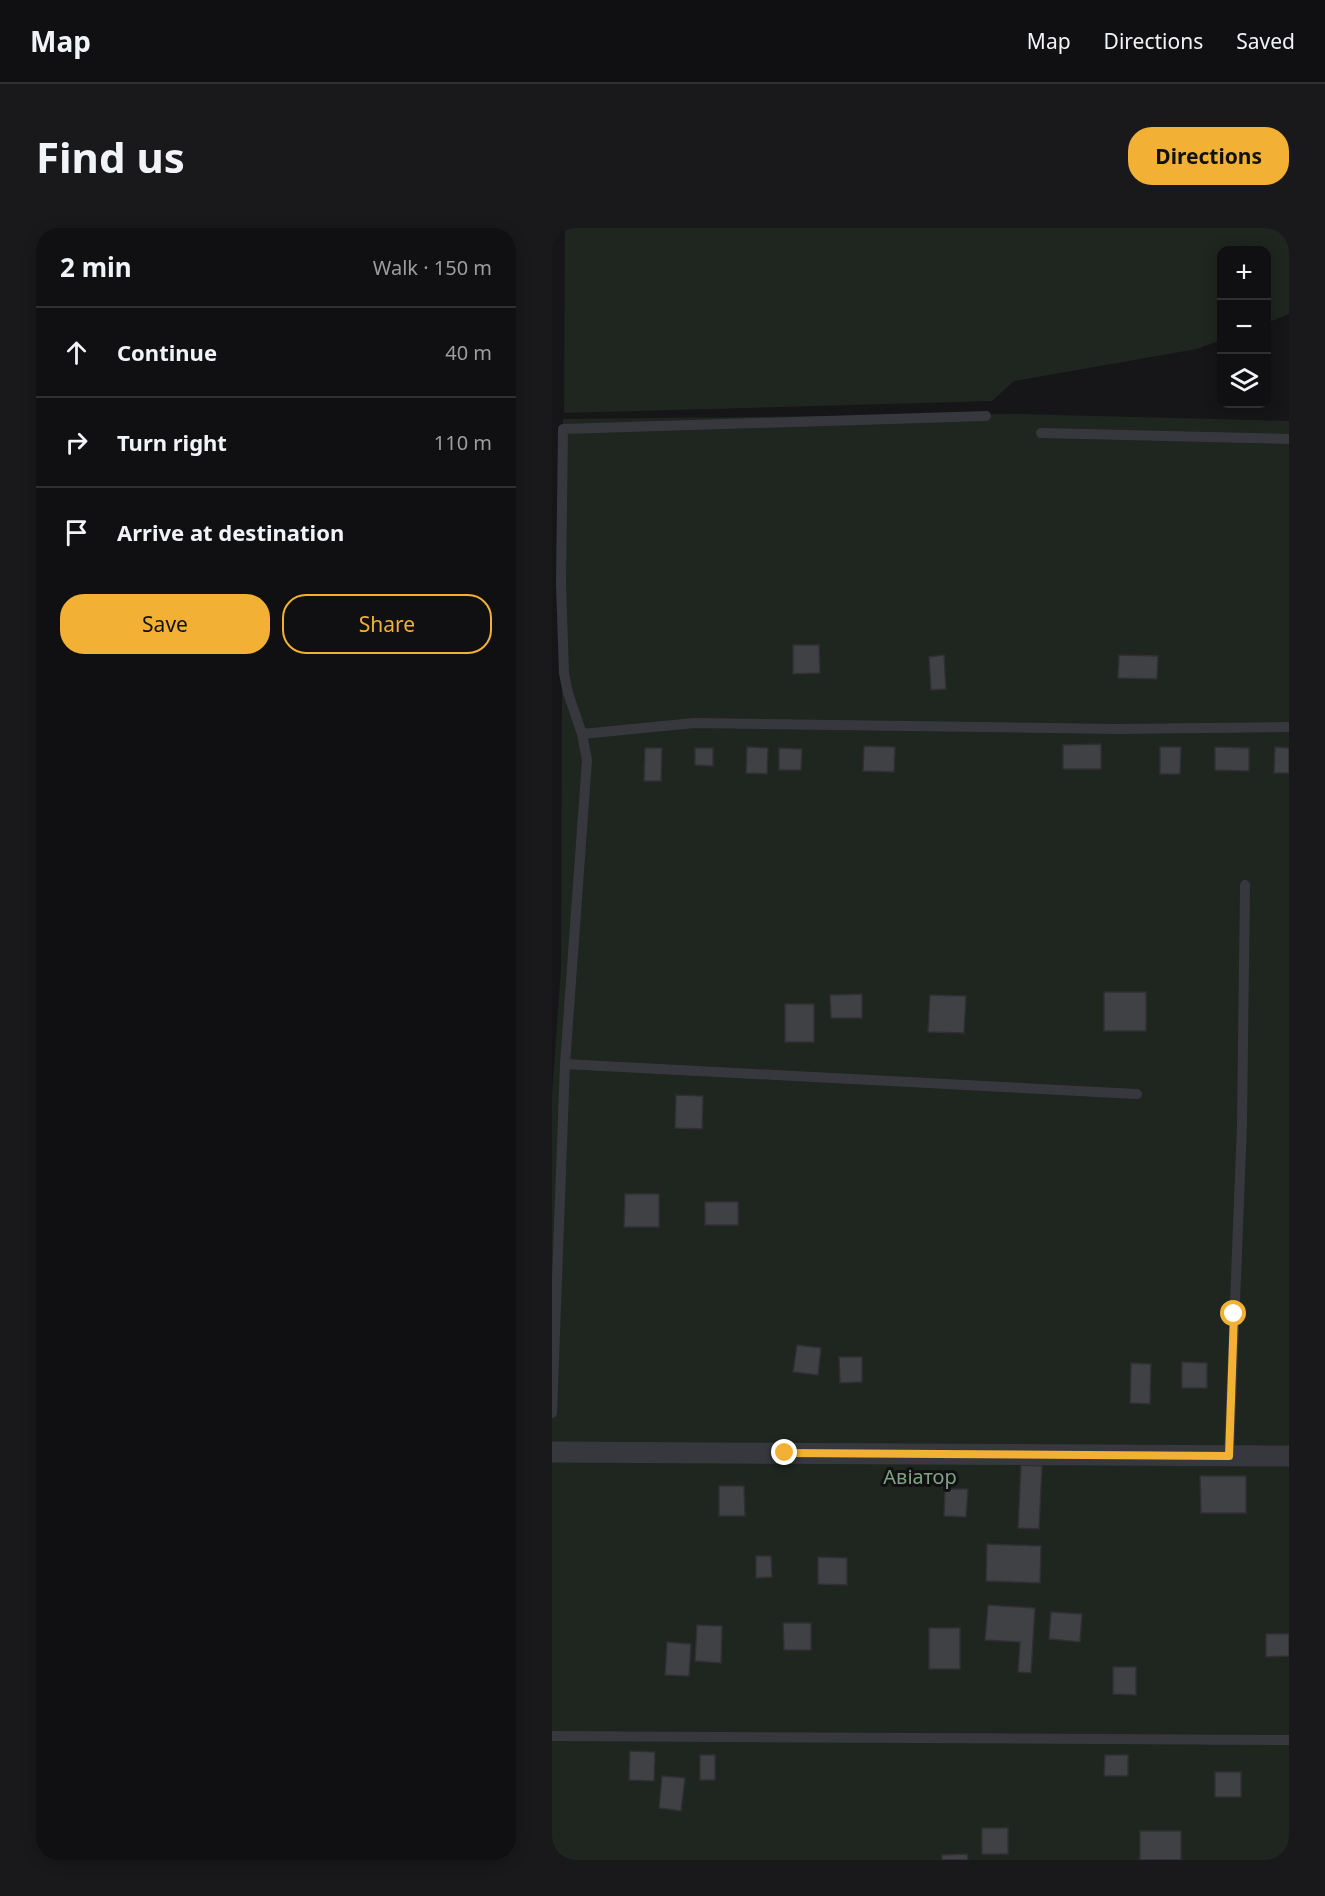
<!DOCTYPE html>
<meta charset="utf-8">
<style>
:root{--surface:#101012;--page:#19191b;--text:#f1f3f6;--muted:#9c9d9f;--line:#303032;--accent:#f2b134}
body{margin:0;font-family:"Noto Sans",sans-serif;background:var(--page);color:var(--text)}
.controls{position:absolute;right:18px;top:18px;display:grid;overflow:hidden;border-radius:12px;box-shadow:0 3px 15px #0003}
.controls button{width:54px;height:54px;display:grid;place-items:center;padding:0;border:0;border-bottom:2px solid var(--line);background:var(--surface);color:var(--text);font:30px sans-serif}
.stop{position:absolute;width:18px;height:18px;margin:-14px;border:4px solid #f2b134;border-radius:50%;background:#fff}
.stop.end{background:#f2b134;border-color:#fff;box-shadow:0 2px 6px #0008}
.list{margin:0;padding:0;list-style:none}
h2{display:flex;justify-content:space-between;align-items:center;height:78px;margin:0;padding:0 24px;font-size:26px}
h2 small{font-size:20px;font-weight:400;color:var(--muted)}
.list li{display:grid;grid-template-columns:39px 1fr auto;gap:18px;align-items:center;box-sizing:border-box;height:90px;padding:0 24px;border-top:2px solid var(--line)}
.list b{display:block;font-size:22px;white-space:nowrap}
.list em{font-size:20px;font-style:normal;color:var(--muted)}
.actions{display:flex;gap:12px;padding:18px 24px}
.actions a{flex:1;padding:14px 0;border:2px solid var(--accent);border-radius:24px;text-align:center;font-size:21px;color:var(--accent)}
.actions .main{background:var(--accent);color:#111}
.icon{flex:none;width:33px;height:33px;fill:none;stroke:currentColor;stroke-width:2;stroke-linecap:round;stroke-linejoin:round}
.map{position:relative;flex:none;width:737px;height:1632px;overflow:hidden;border-radius:24px}
header{display:flex;align-items:center;gap:36px;box-sizing:border-box;height:84px;padding:0 30px;background:var(--surface);border-bottom:2px solid var(--line)}
header strong{font-size:28px}
nav{display:flex;gap:33px;margin-inline-start:auto;font-size:21px}
.intro{display:flex;align-items:center;justify-content:space-between;box-sizing:border-box;height:144px;padding:0 36px}
h1{margin:0;font-size:42px}
.button{padding:15px 27px;border-radius:24px;background:var(--accent);color:#111;font-size:21px;font-weight:700}
main{display:flex;gap:36px;padding:0 36px}
aside{flex:1;background:var(--surface);border-radius:24px;box-shadow:0 3px 15px #0003}
.map>svg:first-child{display:block}
</style>
<header>
<strong>Map</strong>
<nav><a>Map</a><a>Directions</a><a>Saved</a></nav>
</header>
<div class="intro"><h1>Find us</h1><a class="button">Directions</a></div>
<main>
<aside>
<h2>2 min<small>Walk · 150 m</small></h2>
<ul class="list">
<li><svg class="icon" aria-label="ahead" viewBox="0 0 24 24"><path d="M12 20V5M6 11l6-6 6 6"/></svg><div><b>Continue</b></div><em>40 m</em></li>
<li><svg class="icon" aria-label="right" viewBox="0 0 24 24"><path d="M7 20v-9h11M14 6l5 5-5 5"/></svg><div><b>Turn right</b></div><em>110 m</em></li>
<li><svg class="icon" aria-label="arrive" viewBox="0 0 24 24"><path d="M6 21V4h12l-3 4 3 4H6"/></svg><div><b>Arrive at destination</b></div></li>
</ul>
<div class="actions"><a class="main">Save</a><a>Share</a></div>
</aside>
<div class="map">
<svg width="737" height="1632" viewBox="0 0 737 1632">
<rect width="100%" height="100%" fill="#161618"/>
<!-- green -->
<g fill="#1e261f">
<polygon points="13,0 737,0 737,86 715,95 714,22 670,22 669,112 645,121 462,153 440,173 12,185"/>
<polygon points="467,186 737,193 737,1632 0,1632 0,866 9,740 11,191"/>
</g>
<!-- building -->
<g fill="#404145" stroke="#303034" stroke-width="1.5">
<polygon points="241,417 267,417 268,445 241,446"/>
<polygon points="392,427 394,461 379,462 377,429"/>
<polygon points="567,427 606,428 605,451 566,450"/>
<polygon points="549,516 549,541 511,541 511,517"/>
<polygon points="312,518 343,519 342,544 311,543"/>
<polygon points="195,519 216,520 215,546 194,545"/>
<polygon points="608,519 629,519 628,546 608,546"/>
<polygon points="663,519 697,520 697,543 663,542"/>
<polygon points="723,519 737,520 737,545 722,545"/>
<polygon points="93,520 110,520 109,553 92,553"/>
<polygon points="143,520 161,520 161,538 143,537"/>
<polygon points="227,520 250,521 249,542 227,542"/>
<rect x="552" y="764" width="42" height="39"/>
<polygon points="310,766 310,790 279,790 278,767"/>
<polygon points="378,767 414,768 412,805 376,804"/>
<rect x="233" y="776" width="29" height="38"/>
<polygon points="124,867 151,868 150,901 123,900"/>
<polygon points="73,966 107,966 107,999 72,999"/>
<rect x="153" y="974" width="33" height="23"/>
<polygon points="245,1117 269,1120 266,1147 241,1144"/>
<polygon points="287,1129 310,1129 310,1154 288,1155"/>
<polygon points="630,1134 655,1135 655,1160 630,1160"/>
<polygon points="579,1135 599,1136 598,1176 578,1175"/>
<polygon points="469,1237 490,1238 487,1301 466,1300"/>
<polygon points="648,1248 694,1248 694,1285 649,1285"/>
<polygon points="167,1258 192,1258 193,1288 167,1288"/>
<polygon points="393,1261 416,1261 414,1289 392,1288"/>
<polygon points="435,1316 489,1318 488,1355 434,1353"/>
<polygon points="204,1328 219,1328 220,1349 204,1350"/>
<polygon points="266,1329 295,1330 295,1357 266,1356"/>
<polygon points="436,1377 483,1380 479,1445 466,1444 468,1414 433,1412"/>
<polygon points="499,1384 530,1386 528,1414 497,1411"/>
<polygon points="231,1395 259,1395 259,1422 232,1422"/>
<polygon points="145,1397 170,1398 169,1435 143,1433"/>
<rect x="377" y="1400" width="31" height="41"/>
<polygon points="714,1406 737,1406 737,1428 714,1429"/>
<polygon points="115,1414 139,1416 137,1448 113,1447"/>
<polygon points="561,1439 584,1439 584,1467 561,1466"/>
<polygon points="78,1523 103,1524 102,1553 77,1552"/>
<rect x="148" y="1527" width="15" height="25"/>
<polygon points="553,1527 576,1527 576,1548 552,1548"/>
<rect x="663" y="1544" width="26" height="25"/>
<polygon points="110,1548 133,1550 129,1583 107,1580"/>
<rect x="430" y="1600" width="26" height="26"/>
<rect x="588" y="1603" width="41" height="29"/>
<polygon points="415,1626 416,1632 390,1632 390,1627"/>
</g>
<g fill="none" stroke-linecap="round" stroke-linejoin="round">
<!-- lane -->
<g stroke="#37383d" stroke-width="10">
<polyline points="489,205 737,211"/>
<polyline points="30,506 142,495 565,501 737,499"/>
<polyline points="13,836 585,866"/>
<polyline points="0,1185 13,836 35,532 30,506 16,465 12,445 9,356 11,201 434,188"/>
<polyline points="677,1228 690,896 693,657"/>
<polyline points="0,1508 737,1512"/>
</g>
<!-- street -->
<polyline stroke="#37383d" stroke-width="21" points="0,1224 737,1228"/>
</g>
<g fill="none" stroke-linecap="round" stroke-linejoin="round">
<!-- route -->
<polyline stroke="#f2b134" stroke-width="8" points="233,1225 677,1228 682,1086"/>
</g>
<g text-anchor="middle" stroke-width="6" stroke-linejoin="round" paint-order="stroke">
<!-- park labels -->
<g font-size="20" fill="#7fa381" stroke="#111113">
<text x="368" y="1256">Авіатор</text>
</g>
</g>
</svg>
<div class="controls">
<button>+</button>
<button>−</button>
<button><svg class="icon" aria-label="layers" viewBox="0 0 24 24"><path d="M12 4l9 5-9 5-9-5zM3 14l9 5 9-5"/></svg></button>
</div>
<div class="stop" style="left:682px;top:1086px"></div>
<div class="stop end" style="left:233px;top:1225px"></div>
</div>
</main>
